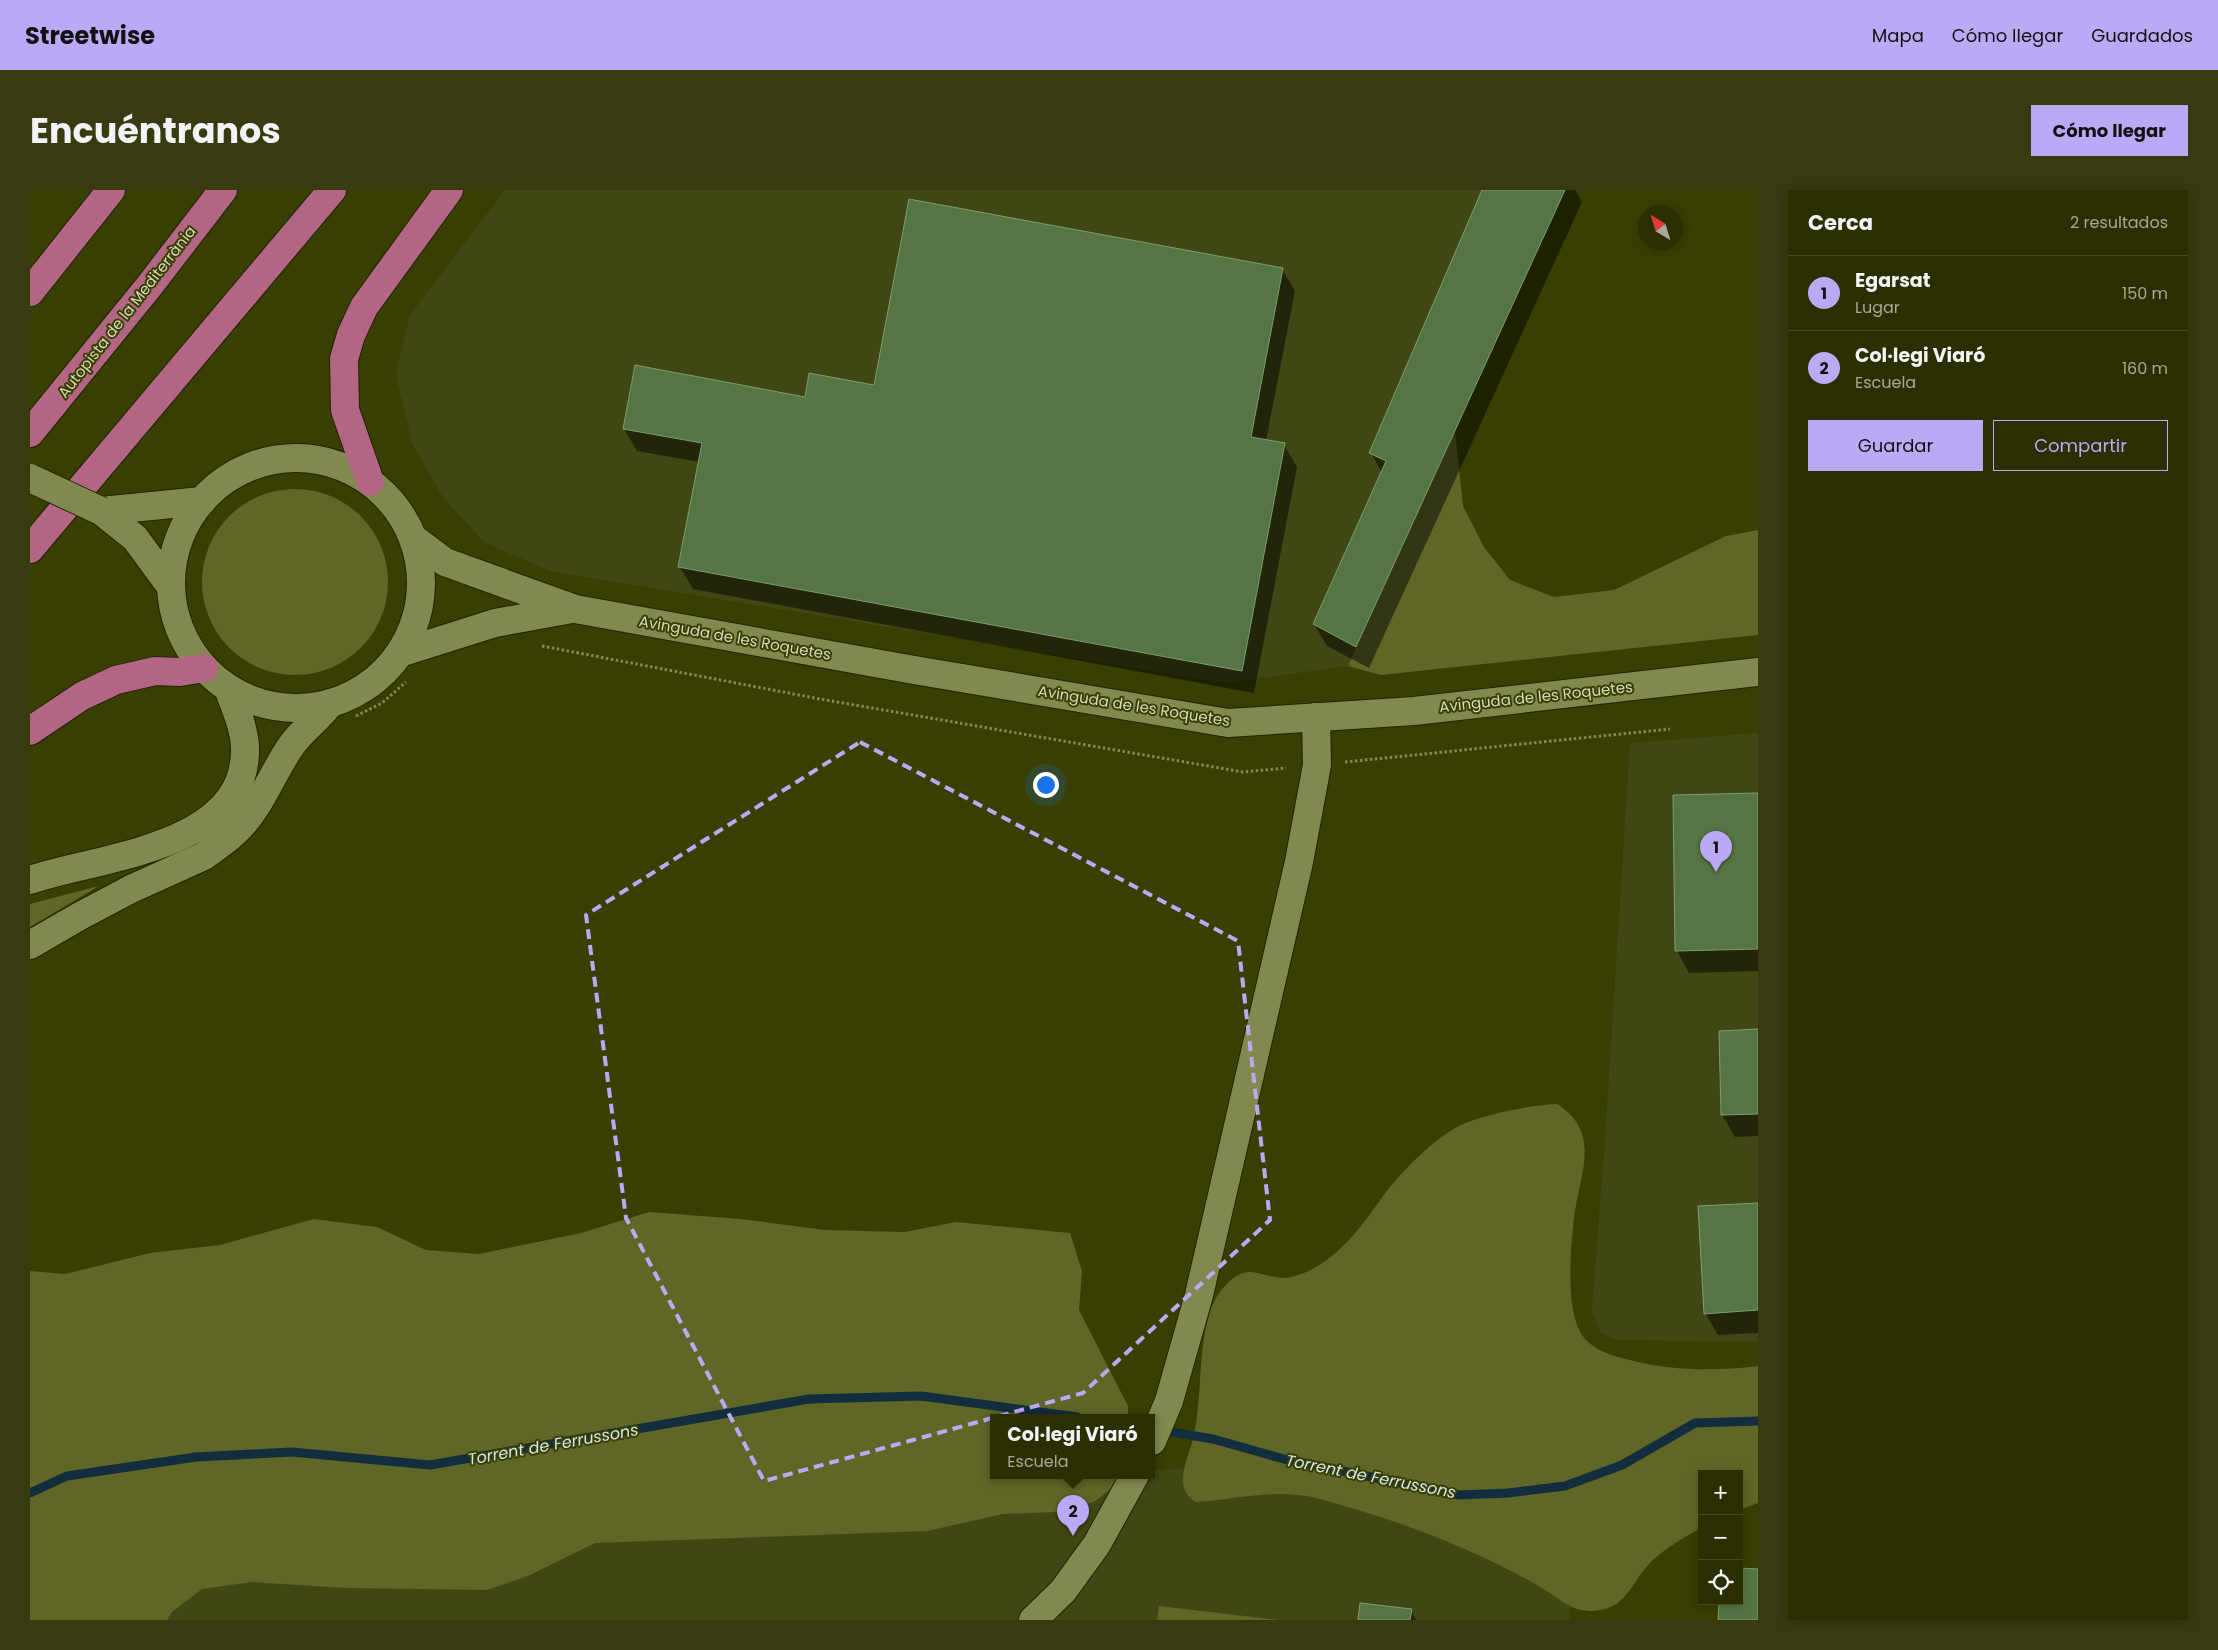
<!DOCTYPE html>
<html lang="es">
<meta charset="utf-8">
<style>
:root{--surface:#2b2f00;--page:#373b0f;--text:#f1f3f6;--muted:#a6a999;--line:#474a22;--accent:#bca9f5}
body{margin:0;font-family:Poppins,sans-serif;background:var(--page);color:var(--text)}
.controls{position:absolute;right:15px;bottom:15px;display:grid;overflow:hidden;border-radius:0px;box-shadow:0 2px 12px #0003}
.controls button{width:45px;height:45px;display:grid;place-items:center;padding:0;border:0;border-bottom:1px solid var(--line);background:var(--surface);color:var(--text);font:25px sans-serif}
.compass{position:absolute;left:1608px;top:15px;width:45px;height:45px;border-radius:50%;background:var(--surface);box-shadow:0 2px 12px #0003;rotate:322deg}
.you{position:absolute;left:1015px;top:594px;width:18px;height:18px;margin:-12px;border:4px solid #fff;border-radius:50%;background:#1a73e8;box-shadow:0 0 0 8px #1a73e833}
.badge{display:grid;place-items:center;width:32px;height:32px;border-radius:50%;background:var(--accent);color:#111;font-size:16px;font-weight:700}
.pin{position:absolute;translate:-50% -41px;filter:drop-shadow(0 1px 2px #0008)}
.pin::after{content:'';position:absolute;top:26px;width:18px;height:15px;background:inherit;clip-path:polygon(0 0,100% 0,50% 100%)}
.popup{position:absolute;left:960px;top:1224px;width:165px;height:65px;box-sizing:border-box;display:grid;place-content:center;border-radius:0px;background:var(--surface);filter:drop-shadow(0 1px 4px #0005);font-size:16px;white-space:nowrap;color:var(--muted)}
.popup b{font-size:19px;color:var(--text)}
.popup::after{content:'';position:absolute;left:50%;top:100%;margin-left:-10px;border:10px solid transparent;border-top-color:var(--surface)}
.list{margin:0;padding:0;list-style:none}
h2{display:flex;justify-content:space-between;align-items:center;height:65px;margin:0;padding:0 20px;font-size:21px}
h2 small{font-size:16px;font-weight:400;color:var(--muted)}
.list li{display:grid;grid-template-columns:32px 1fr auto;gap:15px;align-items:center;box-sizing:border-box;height:75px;padding:0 20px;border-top:1px solid var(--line)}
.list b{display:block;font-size:19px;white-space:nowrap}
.list p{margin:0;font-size:16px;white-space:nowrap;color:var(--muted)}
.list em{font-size:16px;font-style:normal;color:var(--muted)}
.actions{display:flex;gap:10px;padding:15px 20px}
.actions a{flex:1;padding:11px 0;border:1px solid var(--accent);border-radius:0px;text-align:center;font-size:18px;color:var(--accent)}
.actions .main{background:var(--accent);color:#111}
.icon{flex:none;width:28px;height:28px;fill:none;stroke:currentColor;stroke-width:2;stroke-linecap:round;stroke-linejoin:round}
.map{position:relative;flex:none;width:1728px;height:1430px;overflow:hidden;border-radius:0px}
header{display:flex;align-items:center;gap:30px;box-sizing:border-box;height:70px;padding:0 25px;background:var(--accent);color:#111}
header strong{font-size:24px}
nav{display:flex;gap:28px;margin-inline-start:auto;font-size:18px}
.intro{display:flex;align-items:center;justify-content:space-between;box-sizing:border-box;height:120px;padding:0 30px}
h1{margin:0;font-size:35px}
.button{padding:12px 22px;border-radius:0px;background:var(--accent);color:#111;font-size:18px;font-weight:700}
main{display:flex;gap:30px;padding:0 30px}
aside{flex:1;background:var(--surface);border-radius:0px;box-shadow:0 2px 12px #0003}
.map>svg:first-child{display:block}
</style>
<header>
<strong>Streetwise</strong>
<nav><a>Mapa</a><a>Cómo llegar</a><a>Guardados</a></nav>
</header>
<div class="intro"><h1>Encuéntranos</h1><a class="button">Cómo llegar</a></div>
<main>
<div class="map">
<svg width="1728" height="1430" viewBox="0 0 1728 1430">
<rect width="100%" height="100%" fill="#393f00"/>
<!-- built -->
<g fill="#414714">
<polygon points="475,0 1535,0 1318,476 1196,493 520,381 454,352 412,306 382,253 366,184 380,125"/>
<polygon points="1728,543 1728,1152 1586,1150 1570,1142 1562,1120 1575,950 1600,553"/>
<polygon points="1550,1260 1539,1430 32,1430 63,1350 560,1339 1082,1285 1122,1285 1122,1280"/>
</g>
<!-- green -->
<g fill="#5f6626">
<polygon points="1425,240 1433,316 1454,357 1480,390 1524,407 1584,400 1696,346 1728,340 1728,445 1351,485 1318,476"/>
<circle cx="265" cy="392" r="93"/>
<polygon points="69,696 0,737 0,714"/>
<path d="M1527,914C1573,943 1549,985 1544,1028C1541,1059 1533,1130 1558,1152C1570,1163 1588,1167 1604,1171C1643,1181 1687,1181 1728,1176V1313L1709,1320V1284H1672V1337C1654,1348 1633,1359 1619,1374C1604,1390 1596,1416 1571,1420C1541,1425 1531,1408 1507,1395C1438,1356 1362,1328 1286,1308C1247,1298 1204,1310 1165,1312C1162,1309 1157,1305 1155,1301C1149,1287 1158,1266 1162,1253C1173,1212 1167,1170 1178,1129C1181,1117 1186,1105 1195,1096C1218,1071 1227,1087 1254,1088C1263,1088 1278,1082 1286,1077C1314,1061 1335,1032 1353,1006C1371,982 1404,948 1431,935C1455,924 1501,915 1527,914Z"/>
<polygon points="619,1022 711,1029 795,1040 875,1042 926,1032 1040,1043 1052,1081 1049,1120 1098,1216 1098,1227 964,1227 964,1285 1092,1285 1090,1292 1064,1312 1028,1322 973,1324 897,1341 565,1353 498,1386 457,1400 316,1398 222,1392 172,1399 142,1422 137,1430 0,1430 0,1081 35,1084 120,1063 190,1055 284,1029 347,1037 396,1060 449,1064 551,1043"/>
<polygon points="1129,1416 1248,1430 1127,1430"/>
</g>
<!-- shadow -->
<g fill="#0007">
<polygon points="1454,0 1545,0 1552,12 1339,478 1297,456 1284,434 1352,283 1341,263"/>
<polygon points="1252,79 1265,101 1236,251 1254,255 1267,277 1224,503 663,399 650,377 670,272 607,261 594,239 845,196"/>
<polygon points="1728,605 1728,781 1659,783 1647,761"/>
<polygon points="1728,841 1728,946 1705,947 1692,925 1690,842"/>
<polygon points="1728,1014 1728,1143 1688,1145 1675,1123"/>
<polygon points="1381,1420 1386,1430 1329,1430"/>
</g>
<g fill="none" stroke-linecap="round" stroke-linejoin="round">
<!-- stream -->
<g stroke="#122d3d" stroke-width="9">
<polyline points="1129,1240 1183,1249 1254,1269 1429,1305 1478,1303 1535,1296 1592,1275 1665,1233 1728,1231"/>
<polyline points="0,1303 37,1286 166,1267 262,1262 400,1275 779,1209 891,1206 1047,1227"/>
</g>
</g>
<!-- building -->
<g fill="#567545" stroke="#7d9e6c">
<polygon points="1452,0 1535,0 1326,457 1283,434 1356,271 1339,263"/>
<polygon points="879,9 1253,78 1221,247 1255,253 1212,481 648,377 672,253 593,239 605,175 775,207 779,183 844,195"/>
<polygon points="1728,603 1728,759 1645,761 1643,605"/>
<polygon points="1728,839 1728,924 1691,925 1689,841"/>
<polygon points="1728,1013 1728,1120 1674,1124 1668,1016"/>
<polygon points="1709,1378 1728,1379 1728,1430 1688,1430 1689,1411 1709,1411"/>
<polygon points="1330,1413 1382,1419 1380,1430 1328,1430"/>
</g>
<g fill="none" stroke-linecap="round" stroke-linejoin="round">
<defs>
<g id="minor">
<circle cx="266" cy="393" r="125"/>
<polyline points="71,321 105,348 141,397"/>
<polyline points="71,321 172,311"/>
<polyline points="383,348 415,372 545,419 884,480 1198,533 1384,521 1728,482"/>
<polyline points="370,463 465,433 542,419"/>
<path d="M0,690C70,666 218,659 215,557C214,537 205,517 198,498"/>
<path d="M0,755L50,726L101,699L174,666C186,657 199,649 210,637C232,614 243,582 261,556C272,540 289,529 300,513"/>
<polyline points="1122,1251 1139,1211 1169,1105 1269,672 1287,575 1286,527"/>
<polyline points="1003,1430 1033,1401 1067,1354 1105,1285"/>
</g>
<g id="highway">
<polyline points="0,102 81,0"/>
<polyline points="0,243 120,95 193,0"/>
<polyline points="340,292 315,220 314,169 321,145 334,117 419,0"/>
<polyline points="0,359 302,0"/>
<polyline points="0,541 52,506 86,490 125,481 150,482 174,478"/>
</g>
</defs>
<!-- minor casing -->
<use href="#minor" stroke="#212406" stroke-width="30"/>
<!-- highway casing -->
<use href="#highway" stroke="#212406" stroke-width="30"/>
<!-- path -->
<g stroke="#828858" stroke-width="3" stroke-dasharray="2.5 2.5" stroke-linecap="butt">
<polyline points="512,456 790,509 1213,582 1256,578"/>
<polyline points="326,526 352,513 376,492"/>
<polyline points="1315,572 1640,539"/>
</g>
<!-- minor -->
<use href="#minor" stroke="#81894f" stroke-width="28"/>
<!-- highway -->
<use href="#highway" stroke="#b36584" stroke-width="28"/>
<defs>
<polyline id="minor-bridge" points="0,288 71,321"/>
</defs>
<!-- minor-bridge casing -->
<use href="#minor-bridge" stroke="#212406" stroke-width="30" stroke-linecap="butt"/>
<!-- minor-bridge -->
<use href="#minor-bridge" stroke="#81894f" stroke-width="28"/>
</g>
<!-- marked area -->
<path fill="none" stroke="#bca9f5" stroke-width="4" stroke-dasharray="10 6" stroke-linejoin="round" d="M830,552L1208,751L1240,1030L1053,1203L734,1291L596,1028L556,725Z"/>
<g text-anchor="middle" stroke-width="4" stroke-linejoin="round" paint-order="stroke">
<!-- street labels -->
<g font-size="15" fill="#d5dabc" stroke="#393f00">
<text transform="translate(97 122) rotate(-52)" y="5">Autopista de la Mediterrània</text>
<text transform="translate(705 448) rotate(10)" y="5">Avinguda de les Roquetes</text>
<text transform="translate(1506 507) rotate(-6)" y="5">Avinguda de les Roquetes</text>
<text transform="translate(1104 516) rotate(9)" y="5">Avinguda de les Roquetes</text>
</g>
<!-- water labels -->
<g font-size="16" font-style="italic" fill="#d1e5f2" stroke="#393f00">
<text transform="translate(523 1254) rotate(-10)" y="6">Torrent de Ferrussons</text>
<text transform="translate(1341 1286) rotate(11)" y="6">Torrent de Ferrussons</text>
</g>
</g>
</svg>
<div class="controls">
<button>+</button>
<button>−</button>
<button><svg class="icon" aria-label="locate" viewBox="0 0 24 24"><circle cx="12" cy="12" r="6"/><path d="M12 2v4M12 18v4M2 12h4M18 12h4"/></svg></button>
</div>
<svg class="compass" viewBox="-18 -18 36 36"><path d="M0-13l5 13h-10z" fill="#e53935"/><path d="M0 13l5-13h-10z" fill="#a6a999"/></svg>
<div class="you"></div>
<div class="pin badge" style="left:1686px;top:682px">1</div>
<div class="pin badge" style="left:1043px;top:1346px">2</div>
<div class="popup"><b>Col·legi Viaró</b>Escuela</div>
</div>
<aside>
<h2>Cerca<small>2 resultados</small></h2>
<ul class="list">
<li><span class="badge">1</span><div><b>Egarsat</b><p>Lugar</p></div><em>150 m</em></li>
<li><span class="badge">2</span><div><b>Col·legi Viaró</b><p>Escuela</p></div><em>160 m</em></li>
</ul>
<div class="actions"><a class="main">Guardar</a><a>Compartir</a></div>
</aside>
</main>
